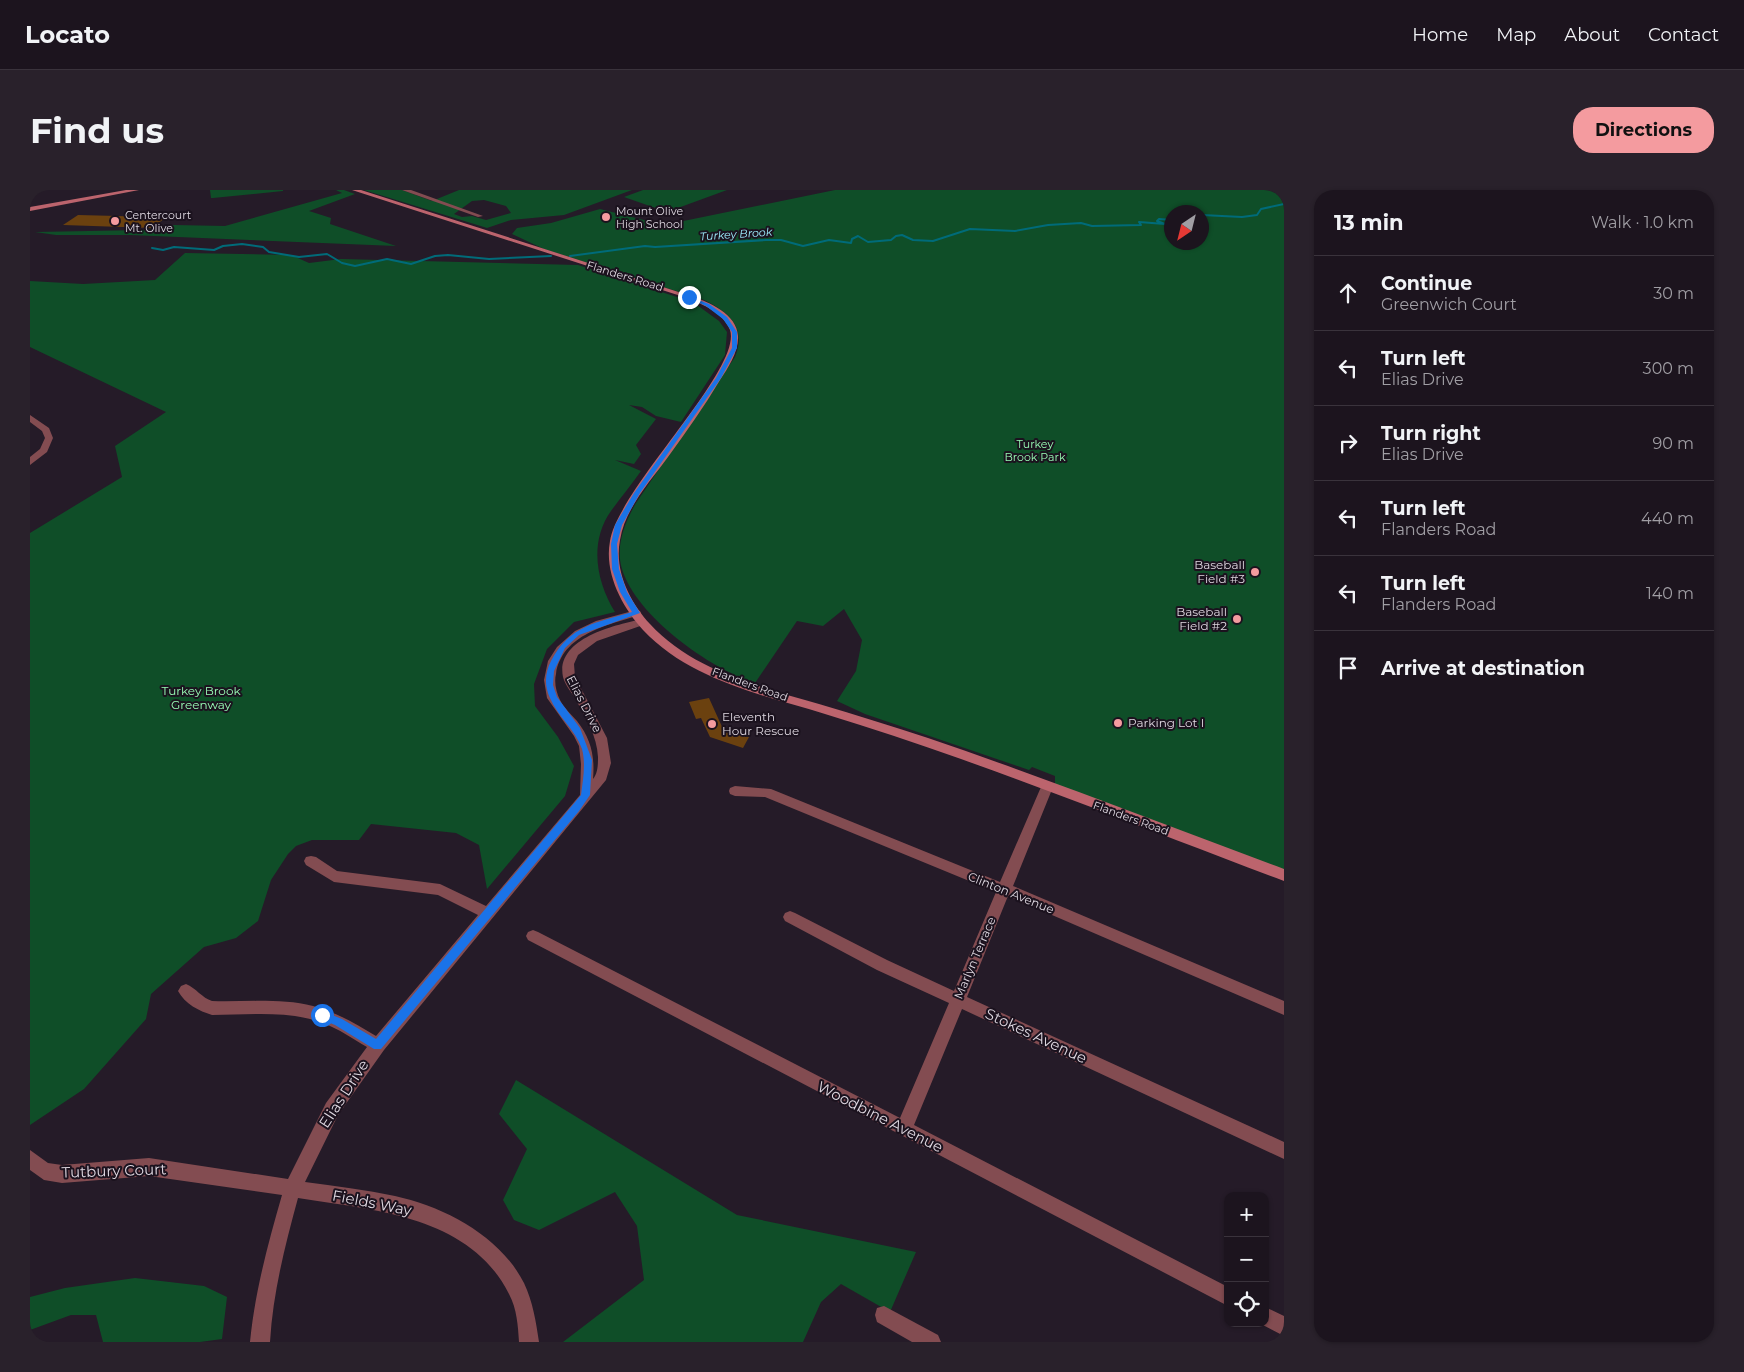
<!DOCTYPE html>
<meta charset="utf-8">
<style>
:root{--surface:#1c141e;--page:#29212b;--text:#f1f3f6;--muted:#a09ea4;--line:#3a333c;--accent:#f49b9f}
body{margin:0;font-family:Montserrat,sans-serif;background:var(--page);color:var(--text)}
.controls{position:absolute;right:15px;bottom:15px;display:grid;overflow:hidden;border-radius:10px;box-shadow:0 1px 4px #0004}
.controls button{width:45px;height:45px;display:grid;place-items:center;padding:0;border:0;border-bottom:1px solid var(--line);background:var(--surface);color:var(--text);font:25px sans-serif}
.compass{position:absolute;left:1134px;top:15px;width:45px;height:45px;border-radius:50%;background:var(--surface);box-shadow:0 1px 4px #0004;rotate:215deg}
.stop{position:absolute;width:15px;height:15px;margin:-11px;border:4px solid #1a73e8;border-radius:50%;background:#fff}
.stop.end{background:#1a73e8;border-color:#fff;box-shadow:0 1px 5px #0008}
.list{margin:0;padding:0;list-style:none}
h2{display:flex;justify-content:space-between;align-items:center;height:65px;margin:0;padding:0 20px;font-size:21px}
h2 small{font-size:16px;font-weight:400;color:var(--muted)}
.list li{display:grid;grid-template-columns:32px 1fr auto;gap:15px;align-items:center;box-sizing:border-box;height:75px;padding:0 20px;border-top:1px solid var(--line)}
.list b{display:block;font-size:19px;white-space:nowrap}
.list p{margin:0;font-size:16px;white-space:nowrap;color:var(--muted)}
.list em{font-size:16px;font-style:normal;color:var(--muted)}
.icon{flex:none;width:28px;height:28px;fill:none;stroke:currentColor;stroke-width:2;stroke-linecap:round;stroke-linejoin:round}
.map{position:relative;flex:none;width:1254px;height:1152px;overflow:hidden;border-radius:20px}
header{display:flex;align-items:center;gap:30px;box-sizing:border-box;height:70px;padding:0 25px;background:var(--surface);border-bottom:1px solid var(--line)}
header strong{font-size:24px}
nav{display:flex;gap:28px;margin-inline-start:auto;font-size:18px}
.intro{display:flex;align-items:center;justify-content:space-between;box-sizing:border-box;height:120px;padding:0 30px}
h1{margin:0;font-size:35px}
.button{padding:12px 22px;border-radius:20px;background:var(--accent);color:#111;font-size:18px;font-weight:700}
main{display:flex;gap:30px;padding:0 30px}
aside{flex:1;background:var(--surface);border-radius:20px;box-shadow:0 1px 4px #0004}
.map>svg:first-child{display:block}
</style>
<header>
<strong>Locato</strong>
<nav><a>Home</a><a>Map</a><a>About</a><a>Contact</a></nav>
</header>
<div class="intro"><h1>Find us</h1><a class="button">Directions</a></div>
<main>
<div class="map">
<svg width="1254" height="1152" viewBox="0 0 1254 1152">
<rect width="100%" height="100%" fill="#251b28"/>
<!-- green -->
<g fill="#0f4e28" fill-rule="evenodd">
<polygon points="180,0 253,0 253,1 183,8 181,8"/>
<polygon points="306,0 314,0 325,4 279,21 301,28 300,34 366,56 100,45 26,45 5,42 113,40 144,35 195,36 312,3"/>
<path d="M334,0H372L402,11L429,0H602L534,25L481,30L457,38ZM454,10L476,16L481,23L456,30L442,26L432,27L424,24L442,11Z"/>
<polygon points="613,0 697,0 637,22 594,7"/>
<path d="M805,0H1254V680L1025,596V586L1002,577L999,580L835,524L807,511L826,481L832,450L814,419L793,436L767,431L725,493C679,478 606,426 592,379C585,356 595,332 606,313L705,167C717,138 699,122 674,110L514,59L482,44L487,38L521,33L570,19L622,32L629,36ZM1142,22H1172V52H1142Z"/>
<path d="M155,63L261,65L279,73L311,69L548,75L650,108L667,115L689,131L697,142L695,165L651,232L626,226L612,217L599,215L626,229L606,255L611,264L604,274L585,270L611,281C602,294 591,307 581,321C559,352 566,391 585,422L544,432L517,459L504,494L505,516L528,547L544,576L535,606L457,699L449,655L426,643L341,634L329,650H282L266,656L258,664L241,690L228,731L206,748L174,757L121,804L116,829L54,899L0,935V343L92,287L85,256L136,222L0,157V91L53,94L125,90Z"/>
<polygon points="486,890 707,1025 886,1062 860,1122 811,1094 791,1112 773,1152 533,1152 614,1090 607,1036 585,1002 509,1040 484,1030 473,1010 497,959 469,924"/>
<polygon points="105,1088 174,1096 197,1107 192,1149 170,1152 73,1152 66,1125 41,1125 0,1140 0,1107 35,1098"/>
</g>
<g fill="none" stroke-linecap="round" stroke-linejoin="round">
<!-- stream -->
<g stroke="#006b79" stroke-width="2">
<polyline points="1172,25 1212,27 1227,25 1231,19 1254,14"/>
<polyline points="122,58 133,60 144,57 184,60 193,56 212,54 233,57 239,62 269,67 297,64 312,73 325,76 357,69 381,74 405,66 418,65 459,69 521,66"/>
<polyline points="540,66 615,56 625,57 736,50 751,50 773,56 799,50 821,53 822,49 828,46 838,52 861,50 866,46 872,45 883,50 903,51 940,39 985,41 1018,35 1051,33 1062,36 1111,35 1109,32 1135,34 1127,31 1129,29 1142,30"/>
</g>
</g>
<!-- building -->
<g fill="#6b410f">
<polygon points="48,25 88,26 135,28 122,38 33,35"/>
<polygon points="679,508 693,539 719,547 713,558 680,547 671,528 666,529 659,512"/>
</g>
<g fill="none" stroke-linecap="round" stroke-linejoin="round">
<!-- street -->
<g fill="#834c51" fill-rule="evenodd">
<polygon points="372,0 381,0 453,26 448,27"/>
<polygon points="0,225 19,238 23,248 17,262 0,275 0,267 10,259 15,248 12,241 0,232"/>
<path d="M606,420L610,421L611,423L610,425C578,435 532,444 526,484C524,492 526,502 530,510C534,518 541,524 547,531C561,549 565,566 563,589C568,583 568,574 568,567C567,546 556,528 546,510C542,503 535,495 533,487C525,448 586,435 612,429L617,432L616,434L567,451L548,465L544,474L545,487L577,548L581,573L576,590L354,860L308,925L275,992C305,996 336,1000 365,1006C415,1017 470,1046 494,1093C503,1112 506,1132 509,1152H489C488,1136 487,1119 479,1104C440,1026 344,1020 268,1008C255,1056 243,1102 240,1152H220C225,1101 238,1054 252,1005L119,986L32,993L14,990L0,980V960L18,973L32,975L119,968L258,989L296,913L337,857C323,849 309,839 293,833C259,820 218,825 182,825C169,821 155,814 148,801L151,796L156,794C166,798 172,808 182,811C215,812 251,808 283,816C306,822 326,834 346,846L448,725L408,705L304,692L276,675L274,671L276,667L281,666L286,667L307,681L410,694L456,716L550,605L551,574L549,556L544,546L517,508L514,490L518,471L527,457L545,441L566,431Z"/>
<polygon points="1017,592 1022,594 1023,597 983,696 1254,811 1254,825 978,706 937,807 1254,952 1254,969 932,819 884,935 1198,1097 1198,1116 498,750 496,746 498,742 503,740 508,742 870,928 919,813 847,780 755,731 753,727 755,723 760,721 765,723 857,770 924,801 966,702 735,607 705,606 700,604 699,601 700,598 705,596 741,599 970,692 1011,597 1012,594"/>
<polygon points="854,1116 908,1145 911,1152 882,1152 847,1132 845,1125 847,1118"/>
<polygon points="1235,1117 1254,1126 1254,1146 1229,1133 1235,1133"/>
</g>
<!-- secondary -->
<g fill="#bc646d" fill-rule="evenodd">
<polygon points="96,0 109,0 0,21 0,17"/>
<path d="M322,0H331L661,106C679,112 707,124 708,146C709,161 698,178 690,190C674,217 656,242 638,267C620,292 595,318 590,350C584,381 600,412 620,434C663,481 731,497 789,514C826,525 862,536 898,548C1018,589 1136,635 1254,679V691C1218,678 1182,663 1146,650C1075,622 1003,595 931,569C886,553 841,538 795,524C733,505 660,490 613,440C592,417 574,383 580,351C588,299 713,179 700,140C694,123 672,114 657,108Z"/>
</g>
</g>
<!-- route -->
<path fill="#1a73e8" d="M658,106L679,114L697,127L707,142V158L691,188L610,303L592,335L587,354L589,379L597,402L610,423L549,445L535,458L524,481L523,495L527,507L550,538L562,570L560,605L549,621L351,859H344L305,835L288,828V822L292,821L312,829L346,849L551,605C553,590 556,574 552,559C545,539 528,527 520,508C514,495 515,483 521,471C540,435 566,433 602,422L590,402L582,379L581,354L585,335L604,303L686,188L702,158V142L693,129L676,116L658,108Z"/>
<!-- markers -->
<g fill="#f49b9f" stroke="#1b121e" stroke-width="2">
<circle cx="576" cy="27" r="5"/>
<circle cx="85" cy="31" r="5"/>
<circle cx="1225" cy="382" r="5"/>
<circle cx="1207" cy="429" r="5"/>
<circle cx="1088" cy="533" r="5"/>
<circle cx="682" cy="534" r="5"/>
</g>
<g text-anchor="middle" stroke-width="4" stroke-linejoin="round" paint-order="stroke">
<!-- far-poi labels -->
<g font-size="11" fill="#dfd8e1" stroke="#1b121e" text-anchor="start">
<text x="586" y="25">Mount Olive<tspan x="586" dy="13">High School</tspan></text>
<text x="95" y="29">Centercourt<tspan x="95" dy="13">Mt. Olive</tspan></text>
</g>
<!-- far-water labels -->
<g font-size="11" font-style="italic" fill="#9ff0ff" stroke="#1b121e">
<text transform="translate(706 44) rotate(-4)" y="4">Turkey Brook</text>
</g>
<!-- far-street labels -->
<g font-size="11" fill="#dfd8e1" stroke="#1b121e">
<text transform="translate(595 86) rotate(17)" y="4">Flanders Road</text>
<text transform="translate(720 494) rotate(20)" y="4">Flanders Road</text>
<text transform="translate(1101 628) rotate(20)" y="4">Flanders Road</text>
</g>
<!-- far-park labels -->
<g font-size="11" fill="#98fcb5" stroke="#1b121e">
<text x="1005" y="258">Turkey<tspan x="1005" dy="13">Brook Park</tspan></text>
</g>
<!-- poi labels -->
<g font-size="12" fill="#dfd8e1" stroke="#1b121e" text-anchor="end">
<text x="1215" y="379">Baseball<tspan x="1215" dy="14">Field #3</tspan></text>
<text x="1197" y="426">Baseball<tspan x="1197" dy="14">Field #2</tspan></text>
<text x="692" y="531" text-anchor="start">Eleventh<tspan x="692" dy="14">Hour Rescue</tspan></text>
<text x="1098" y="537" text-anchor="start">Parking Lot I</text>
</g>
<!-- park labels -->
<g font-size="12" fill="#98fcb5" stroke="#1b121e">
<text x="171" y="505">Turkey Brook<tspan x="171" dy="14">Greenway</tspan></text>
</g>
<!-- street labels -->
<g font-size="12" fill="#dfd8e1" stroke="#1b121e">
<text transform="translate(554 514) rotate(63)" y="4">Elias Drive</text>
<text transform="translate(981 703) rotate(22)" y="4">Clinton Avenue</text>
<text transform="translate(945 768) rotate(-67)" y="4">Marlyn Terrace</text>
</g>
<!-- near-street labels -->
<g font-size="15" fill="#dfd8e1" stroke="#1b121e">
<text transform="translate(1006 846) rotate(25)" y="5">Stokes Avenue</text>
<text transform="translate(314 904) rotate(-57)" y="5">Elias Drive</text>
<text transform="translate(850 927) rotate(27)" y="5">Woodbine Avenue</text>
<text transform="translate(84 981) rotate(-2)" y="5">Tutbury Court</text>
<text transform="translate(342 1013) rotate(11)" y="5">Fields Way</text>
</g>
</g>
</svg>
<div class="controls">
<button>+</button>
<button>−</button>
<button><svg class="icon" aria-label="locate" viewBox="0 0 24 24"><circle cx="12" cy="12" r="6"/><path d="M12 2v4M12 18v4M2 12h4M18 12h4"/></svg></button>
</div>
<svg class="compass" viewBox="-18 -18 36 36"><path d="M0-13l5 13h-10z" fill="#e53935"/><path d="M0 13l5-13h-10z" fill="#a09ea4"/></svg>
<div class="stop" style="left:292px;top:825px"></div>
<div class="stop end" style="left:659px;top:107px"></div>
</div>
<aside>
<h2>13 min<small>Walk · 1.0 km</small></h2>
<ul class="list">
<li><svg class="icon" aria-label="ahead" viewBox="0 0 24 24"><path d="M12 20V5M6 11l6-6 6 6"/></svg><div><b>Continue</b><p>Greenwich Court</p></div><em>30 m</em></li>
<li><svg class="icon" aria-label="left" viewBox="0 0 24 24"><path d="M17 20v-9H6M10 6l-5 5 5 5"/></svg><div><b>Turn left</b><p>Elias Drive</p></div><em>300 m</em></li>
<li><svg class="icon" aria-label="right" viewBox="0 0 24 24"><path d="M7 20v-9h11M14 6l5 5-5 5"/></svg><div><b>Turn right</b><p>Elias Drive</p></div><em>90 m</em></li>
<li><svg class="icon" aria-label="left" viewBox="0 0 24 24"><path d="M17 20v-9H6M10 6l-5 5 5 5"/></svg><div><b>Turn left</b><p>Flanders Road</p></div><em>440 m</em></li>
<li><svg class="icon" aria-label="left" viewBox="0 0 24 24"><path d="M17 20v-9H6M10 6l-5 5 5 5"/></svg><div><b>Turn left</b><p>Flanders Road</p></div><em>140 m</em></li>
<li><svg class="icon" aria-label="arrive" viewBox="0 0 24 24"><path d="M6 21V4h12l-3 4 3 4H6"/></svg><div><b>Arrive at destination</b></div></li>
</ul>
</aside>
</main>
